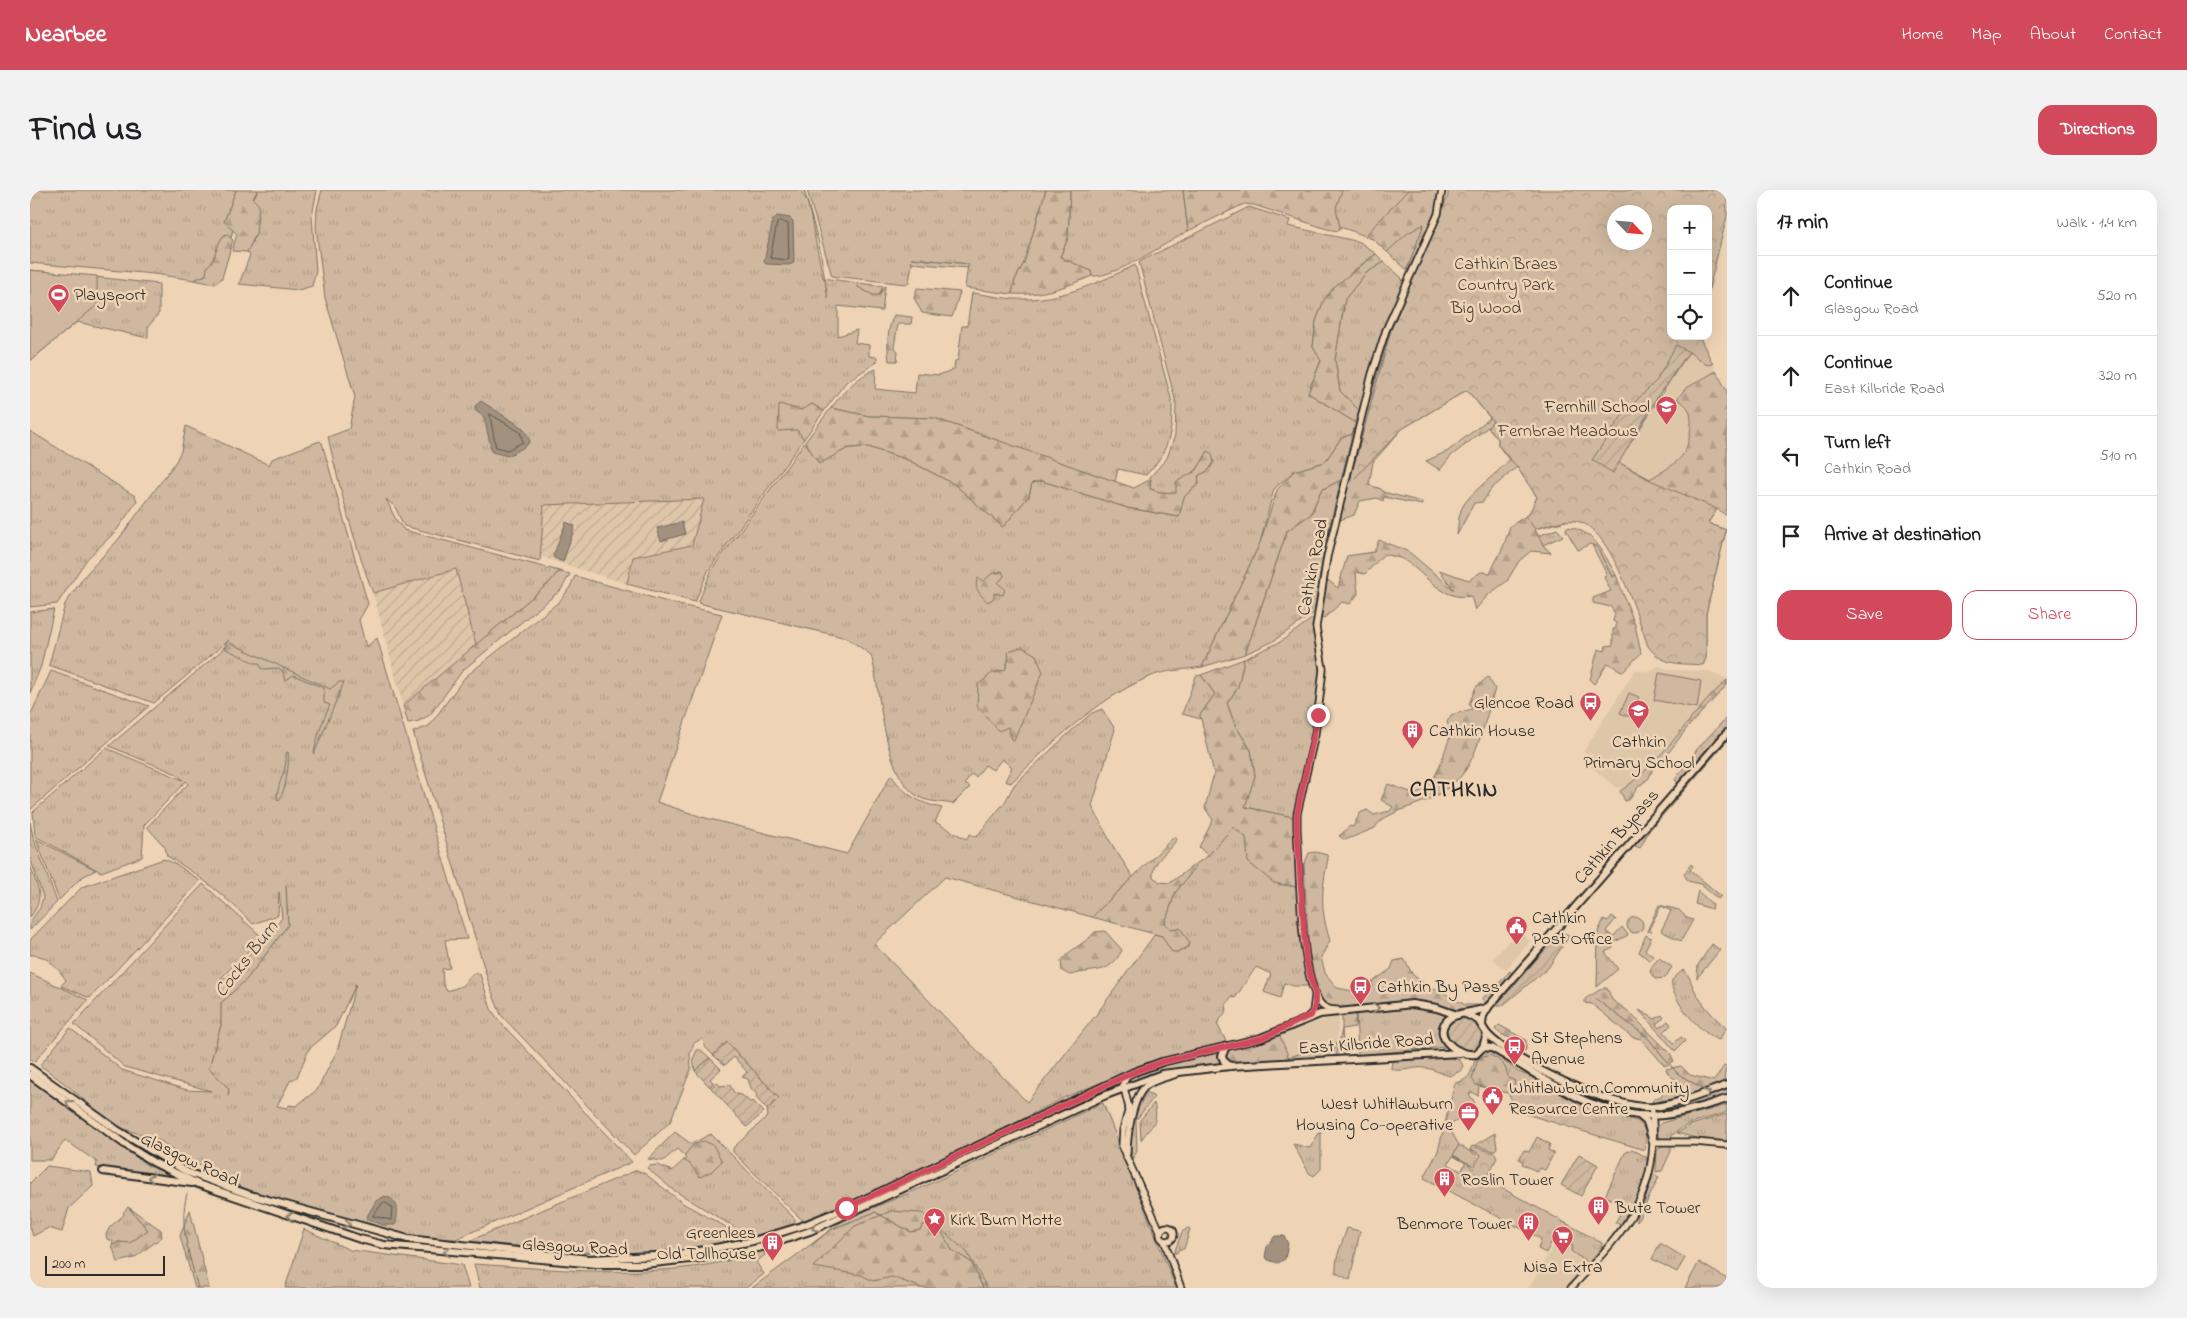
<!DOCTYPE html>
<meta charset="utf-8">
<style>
:root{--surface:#fff;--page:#f2f2f2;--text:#202124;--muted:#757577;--line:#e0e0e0;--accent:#d1495b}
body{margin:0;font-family:"Indie Flower",sans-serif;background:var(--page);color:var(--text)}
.controls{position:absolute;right:15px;top:15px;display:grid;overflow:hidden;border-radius:10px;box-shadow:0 5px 20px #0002}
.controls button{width:45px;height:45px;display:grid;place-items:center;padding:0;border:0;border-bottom:1px solid var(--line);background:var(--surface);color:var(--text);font:25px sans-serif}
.compass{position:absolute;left:1577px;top:15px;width:45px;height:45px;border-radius:50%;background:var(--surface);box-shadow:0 5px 20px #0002;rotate:116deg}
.scale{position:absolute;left:15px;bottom:12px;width:120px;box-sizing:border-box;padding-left:5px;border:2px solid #2b2b2b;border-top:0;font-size:14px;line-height:18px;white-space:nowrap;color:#2b2b2b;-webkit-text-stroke:4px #eed4b5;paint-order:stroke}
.stop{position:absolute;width:15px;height:15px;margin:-11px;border:4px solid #d1495b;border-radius:50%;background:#fff}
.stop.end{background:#d1495b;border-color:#fff;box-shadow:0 1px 5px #0008}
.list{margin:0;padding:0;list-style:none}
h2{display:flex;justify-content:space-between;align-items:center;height:65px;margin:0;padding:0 20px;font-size:21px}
h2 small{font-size:16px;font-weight:400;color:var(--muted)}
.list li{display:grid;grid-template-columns:32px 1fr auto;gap:15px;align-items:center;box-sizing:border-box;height:80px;padding:0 20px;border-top:1px solid var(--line)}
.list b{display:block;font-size:19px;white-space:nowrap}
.list p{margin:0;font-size:16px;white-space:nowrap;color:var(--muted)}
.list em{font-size:16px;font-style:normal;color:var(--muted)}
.actions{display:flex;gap:10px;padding:15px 20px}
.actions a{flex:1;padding:11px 0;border:1px solid var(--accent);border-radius:15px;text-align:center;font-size:18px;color:var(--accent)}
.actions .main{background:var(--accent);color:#fff}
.icon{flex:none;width:28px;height:28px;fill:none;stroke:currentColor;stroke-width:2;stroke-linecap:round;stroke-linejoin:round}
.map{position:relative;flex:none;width:1697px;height:1098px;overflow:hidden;border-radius:15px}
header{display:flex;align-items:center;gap:30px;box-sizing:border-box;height:70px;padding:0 25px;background:var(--accent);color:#fff}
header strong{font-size:24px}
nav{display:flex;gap:28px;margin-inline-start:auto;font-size:18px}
.intro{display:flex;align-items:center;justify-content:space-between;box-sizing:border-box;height:120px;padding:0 30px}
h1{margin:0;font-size:35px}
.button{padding:12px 22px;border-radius:15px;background:var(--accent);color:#fff;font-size:18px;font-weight:700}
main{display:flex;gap:30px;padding:0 30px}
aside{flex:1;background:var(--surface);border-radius:15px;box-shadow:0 5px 20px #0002}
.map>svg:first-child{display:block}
</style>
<header>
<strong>Nearbee</strong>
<nav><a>Home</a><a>Map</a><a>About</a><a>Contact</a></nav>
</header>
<div class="intro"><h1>Find us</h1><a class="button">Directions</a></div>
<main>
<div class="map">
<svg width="1697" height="1098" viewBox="0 0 1697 1098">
<defs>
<pattern id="industrial-furrows" width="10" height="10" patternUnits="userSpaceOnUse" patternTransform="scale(1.25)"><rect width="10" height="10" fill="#dec6a9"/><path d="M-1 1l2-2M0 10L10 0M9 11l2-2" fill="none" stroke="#bfaa92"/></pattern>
<pattern id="grass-tufts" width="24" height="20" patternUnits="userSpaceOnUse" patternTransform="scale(1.25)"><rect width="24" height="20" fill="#cfb89f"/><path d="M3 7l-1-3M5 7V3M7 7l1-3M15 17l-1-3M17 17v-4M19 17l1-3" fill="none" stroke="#b29e89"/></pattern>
<pattern id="forest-firs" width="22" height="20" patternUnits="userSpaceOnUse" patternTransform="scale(1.25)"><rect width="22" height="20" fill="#cfb89f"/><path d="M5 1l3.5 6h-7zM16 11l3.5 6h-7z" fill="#b29e89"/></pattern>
<pattern id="park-crowns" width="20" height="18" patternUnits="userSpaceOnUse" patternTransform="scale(1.25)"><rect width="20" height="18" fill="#cfb89f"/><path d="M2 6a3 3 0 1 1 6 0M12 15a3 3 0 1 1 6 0" fill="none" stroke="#b29e89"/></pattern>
<pattern id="garden-furrows" width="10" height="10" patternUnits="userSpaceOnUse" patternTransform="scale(1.25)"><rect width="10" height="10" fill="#cfb89f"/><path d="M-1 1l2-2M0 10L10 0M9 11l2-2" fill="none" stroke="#b29e89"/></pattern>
</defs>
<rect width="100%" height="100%" fill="#eed4b5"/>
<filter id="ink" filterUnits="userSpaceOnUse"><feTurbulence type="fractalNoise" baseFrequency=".02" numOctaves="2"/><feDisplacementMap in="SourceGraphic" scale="10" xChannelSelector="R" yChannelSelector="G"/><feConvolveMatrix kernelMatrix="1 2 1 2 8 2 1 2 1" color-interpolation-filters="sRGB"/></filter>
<g filter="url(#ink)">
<!-- built -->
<g fill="#dec6a9">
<polygon points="1659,162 1677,175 1683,174 1686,181 1655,199 1647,209 1656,215 1661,224 1660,245 1653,264 1644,274 1620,290 1588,272 1607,245 1629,204"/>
<polygon points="1629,476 1641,480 1680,481 1697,489 1697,492 1607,590 1595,597 1586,598 1559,575 1564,565 1553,562 1605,480 1619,482"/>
<polygon points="1488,740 1500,751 1476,780 1463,769"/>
<polygon points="1309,825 1307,853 1259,867 1249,844"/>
<polygon points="1528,1047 1544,1056 1551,1070 1559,1074 1537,1098 1499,1098"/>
</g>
<!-- industrial -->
<g fill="url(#industrial-furrows)">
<polygon points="674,308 662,355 603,367 597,394 511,367 513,315"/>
<polygon points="426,379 446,455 373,516 343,403"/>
</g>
<!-- grass -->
<g fill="url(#grass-tufts)" stroke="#7d7265" fill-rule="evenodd">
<polygon points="0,0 206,0 194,32 203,40 201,48 196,45 193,46 176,85 164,90 124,84 0,73"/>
<polygon points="228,0 287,0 282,26 286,81 282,96 269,100 209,94 220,65 217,62 226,44 223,9"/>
<path d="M292,0H770L778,13L793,88L828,93V97L849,105L855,96L852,121L808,116V146L827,140L825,153L839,155V166L847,167V172L816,192L794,221L782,214L767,240L774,249L678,381L665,412L597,394L603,367L662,355L674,309L514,315L510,371L374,336L365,317L356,309L365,328L374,340L529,381L519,393L446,455L426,379L343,403C324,352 310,300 298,247L319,239L325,207L295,108L286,38L287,19Z"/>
<polygon points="777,0 1016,0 994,73 985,90 982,104 935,98 938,74 883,68 879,92 876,94 802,86"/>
<path d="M1040,0H1153L1158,41C1136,53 1084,88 1062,86L1061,81L1030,67L1038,48Z"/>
<polygon points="1159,0 1404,0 1405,6 1377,80 1343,49 1322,41 1218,6"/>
<path d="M1219,17L1260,30L1258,36L1330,52L1346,64L1323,81L1294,110L1286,131L1283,157L1291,170L1278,203L1326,233L1322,244L1311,248L1295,272L1264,281L1244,299L1230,353L1172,477C1155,480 1134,480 1119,487C1064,511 1023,552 981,593L975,591L982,577L972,569L963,580L955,575L946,587L941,584L935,594L940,597L923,614C914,612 902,612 893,609C852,592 852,503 841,465L817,448L668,413L682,379L775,252L789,273L818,258L838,257L878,270L924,294L973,337L999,306L1002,293L1012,291L1098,318L1149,327L1153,307L1169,294L1168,286L1179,280L1178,261C1171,273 1167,284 1153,288L1146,303L1130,302L1120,299V287L1137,268L1145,245L1146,213L1109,72ZM979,468L983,551L960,486L975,480Z"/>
<polygon points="1354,72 1371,87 1374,94 1350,147 1329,220 1310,201 1305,170 1315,109 1336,83"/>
<path d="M1105,75L1142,212C1143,243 1138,263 1116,285L1088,279L1085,292L904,228L839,226L801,218C815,200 826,188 846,179L845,199L885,203L887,183L909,185L924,179L925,171L928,170L932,136H937L942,103C960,105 978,110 996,109C1033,109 1073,91 1105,75Z"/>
<polygon points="0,80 129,94 129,123 118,137 118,148 47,132 0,171"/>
<path d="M156,236L239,275L242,269L290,251L292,253L338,414L329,430L336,457L347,448L437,749L415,750L420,778L412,779L413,794L417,801L432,796L443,783L450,784L461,819L470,832L602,972L426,1049H402L331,1035L195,995L198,984L166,973L164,977L131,951L85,936L38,896L10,875L40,838L92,880L157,900L181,901L95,877L44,834L173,694L232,747L191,788H196L221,764L252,728L249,702L248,725L223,734C196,707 170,685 137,666L135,657L117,637L158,594L156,591L114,635L112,667L71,682L5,646L3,622L76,558L153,590L147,584L79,556L191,461L199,450L124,513L19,475L35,414L56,384L88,350L145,273L151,261ZM326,794L307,861L287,900L266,916L259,915L257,918L247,916L260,891L267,887L279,859L306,836Z"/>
<polygon points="0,241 105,306 107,311 86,341 57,369 27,414 0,417"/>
<polygon points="1311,290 1294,360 1284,423 1242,452 1215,464 1257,341 1281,324 1291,300"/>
<path d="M1537,337C1565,340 1573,363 1586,385L1582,387L1567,357L1560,354L1548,360L1536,340Z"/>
<polygon points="1527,339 1533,346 1513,355 1508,346"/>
<path d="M545,386L645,414L692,424L627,612L672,627L817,664L861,585C875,605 889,613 912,618L905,632L936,649L940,644L946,647L975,612L984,595L1040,542L1062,523L1072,519L1085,539L1062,616L1081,653L1103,687L1062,727L915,687L844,754L997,912L1066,825L1125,744L1132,746L1142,761L1147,763L1158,757L1159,752L1150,738L1140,739L1135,733L1145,703L1165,678L1164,675L1178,666L1203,636L1216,647L1244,693L1267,697L1278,796H1264L1254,793L1250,808L1234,802L1241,784L1226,777L1205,808L1201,807L1196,815L1197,820L1187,834L1197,853L1100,881L1033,908L900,977L774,1032L703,962V958L738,926L737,919L749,908L697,852L683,865L675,857L674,851L671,849L664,853L660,864L661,879L640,932L604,965L471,825L460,797L383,542L399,536L435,487L530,411L540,397Z"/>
<polygon points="24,419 11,476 0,503 0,422"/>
<path d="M1283,428C1284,445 1288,460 1289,477C1293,523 1274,583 1263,627L1214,617L1225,586L1221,560L1205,535L1197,513L1208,497L1214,469L1250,452Z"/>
<polygon points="21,481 119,516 0,620 0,526"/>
<polygon points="1171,485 1185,504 1170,525 1171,529 1152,524 1166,486"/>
<polygon points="0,632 3,647 27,712 0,740 0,732 10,718 13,707 0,667"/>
<polygon points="6,649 66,680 52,687 29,710"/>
<path d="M134,669L146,674L170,691L60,808L31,796L36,790C27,777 16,764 0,765V750L52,697Z"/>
<polygon points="1661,674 1663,676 1660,680 1691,706 1688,709 1670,694 1658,691 1654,684"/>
<path d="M0,675C7,696 16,708 0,727Z"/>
<polygon points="1668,701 1683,715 1682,719 1665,714"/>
<polygon points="1629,715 1649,720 1657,728 1663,730 1651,751 1631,741 1641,721 1631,716 1619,739 1622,742 1617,741"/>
<polygon points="1582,726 1586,729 1576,741 1583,747 1592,737 1598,745 1581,754 1583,758 1575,762 1588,779 1567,797 1568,742 1574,729 1578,731"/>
<circle cx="1605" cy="735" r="8"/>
<polygon points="1616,745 1621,748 1615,760 1623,766 1620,771 1609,762"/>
<polygon points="1682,754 1690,760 1667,788 1668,775"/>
<polygon points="1629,768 1642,777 1635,788 1625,789 1620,782 1622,776"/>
<path d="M1653,780C1660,784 1661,794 1665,801C1673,816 1684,827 1696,838L1689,850C1673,846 1638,807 1642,790Z"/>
<polygon points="1480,781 1482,783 1459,810 1454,813 1452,808 1461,802"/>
<polygon points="0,783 58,810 5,871 0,869"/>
<polygon points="1383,818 1400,819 1416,825 1411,841 1416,857 1328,865 1326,823"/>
<polygon points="1609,820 1625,829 1632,825 1634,828 1626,834 1629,838 1638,831 1641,835 1634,842 1644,853 1651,847 1655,851 1645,861"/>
<polygon points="1307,853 1302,868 1260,870 1259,867"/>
<polygon points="671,860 680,868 665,881 663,869 667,860"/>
<polygon points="1190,861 1189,868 1193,875 1107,889 1108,885 1134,874"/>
<path d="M1459,862L1469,867L1488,882L1502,887L1549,914L1607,931C1618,938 1616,949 1615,960L1489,922L1478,903L1449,896L1448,906L1442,902L1439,904L1445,913L1438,918L1440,922L1422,934V943L1429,955L1424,965L1436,973L1423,966L1418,974L1456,995L1459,991L1572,1053L1571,1060L1559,1074L1541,1061L1543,1056L1524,1047L1516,1063L1508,1059L1511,1049L1394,988L1408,961L1425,893C1440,890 1441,883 1445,870Z"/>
<path d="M1416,867L1430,870L1433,876L1430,881L1420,886C1411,884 1404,879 1396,878C1383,876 1373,883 1361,879L1362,870Z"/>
<path d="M1507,882L1579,913L1617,922C1578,926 1539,901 1507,882Z"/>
<polygon points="0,890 117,975 146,988 66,977 67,972 35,950 21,970 0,970"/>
<polygon points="1697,898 1697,906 1630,923 1627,920 1664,911"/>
<path d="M1116,902L1124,907L1106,930L1107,961L1103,969C1095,949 1107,920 1116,902Z"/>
<polygon points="1073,913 1146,1098 722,1098 814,1030 891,998"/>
<path d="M1124,913C1129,934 1122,934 1111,950L1110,930Z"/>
<path d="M1697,915V922C1678,930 1653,930 1640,949L1629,948L1627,938L1631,933Z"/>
<polygon points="1697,924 1697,951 1666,948 1647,943 1661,935"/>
<polygon points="645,942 661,954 681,944 765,1029 765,1033 762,1036 720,1047 642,999 617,978 619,976 628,975 642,981 656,968 647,959 633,971 618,969"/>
<polygon points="1289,943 1291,943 1291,979 1284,986 1279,983 1263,954 1280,958"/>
<polygon points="1507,947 1520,954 1518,960 1524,963 1515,980 1510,978 1508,982 1492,974 1493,971 1489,969 1494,960 1499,962"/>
<polygon points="1633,955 1641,955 1641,961 1632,981 1626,982 1627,960"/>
<path d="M1602,959L1616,967C1621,986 1603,1020 1592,1035L1585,1033L1594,1017L1575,1006L1595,963Z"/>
<polygon points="17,976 61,982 63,996 39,1018 32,1042 18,1038 3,1046 0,1036 0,993"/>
<path d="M607,980L614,983L654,1014L696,1037L700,1044L698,1050C689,1056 675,1057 665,1059C589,1070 514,1059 439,1051Z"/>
<polygon points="1623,984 1629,987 1607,1032 1606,1026 1615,1011"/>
<polygon points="98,1017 118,1040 100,1053 88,1052 82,1056 83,1051 77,1049 76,1044 80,1037 94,1025 93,1023"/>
<polygon points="1158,1038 1160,1039 1154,1059 1149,1059 1147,1063 1144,1063 1152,1042"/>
<path d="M1317,1038L1330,1041L1320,1090L1306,1083C1305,1065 1312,1055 1317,1038Z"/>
<polygon points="274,1039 320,1060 432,1075 439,1098 255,1098"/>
<polygon points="1630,1053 1655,1068 1647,1082 1622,1069"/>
<path d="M734,1061L735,1065L726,1072L734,1084L716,1098H450L444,1074C539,1080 641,1092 734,1061Z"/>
</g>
<!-- forest -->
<g fill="url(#forest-firs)" stroke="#7d7265">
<polygon points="206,0 228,0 223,9 229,15 226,44 217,62 202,61 207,44 194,32"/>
<path d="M1016,0H1040L1038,48L1030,67L1061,81L1062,86C1035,97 1011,106 982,104L985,90L994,73Z"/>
<polygon points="1153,0 1312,0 1306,18 1310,37 1308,41 1297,39 1224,15 1214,14 1158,41"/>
<polygon points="1378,0 1410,0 1408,16 1379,80 1377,80 1394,34 1378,43 1357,62 1343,49 1335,46"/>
<path d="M1418,9L1536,331L1505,339L1513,355L1521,363L1501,361L1489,371L1477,391L1458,405L1445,420L1441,406C1413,411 1397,386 1377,372C1371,367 1361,366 1354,364L1335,384L1326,382L1328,404L1320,414L1312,412L1293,429L1288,425L1295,388L1308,398L1317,366L1344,362L1349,350L1379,362L1424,400L1409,380L1439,390L1451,382L1460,383L1474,355L1480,336L1499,324L1507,307L1487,277L1460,300L1453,312L1444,313L1427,345C1428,337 1428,326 1432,318C1439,303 1466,285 1479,270L1468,255V249L1458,237L1421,266L1410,280L1396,271L1418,261L1460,228L1437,200L1372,239L1343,272L1339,295L1351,299L1353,302L1392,312V315L1354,307L1353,311L1347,308L1330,311L1324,325L1307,331L1325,259L1363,131Z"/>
<path d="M196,44L203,50L192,88L185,94L164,90L176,85L177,77C187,69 186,50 196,44Z"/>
<polygon points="1346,64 1354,72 1336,83 1315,109 1305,170 1310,201 1329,220 1326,233 1278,203 1291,171 1283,157 1286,131 1294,110 1305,96"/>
<polygon points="882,68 938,74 938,78 881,73"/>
<polygon points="828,93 853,96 849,105 843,105 828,97"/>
<polygon points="887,98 930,102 922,127 892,123 884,108"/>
<path d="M864,125L882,127L881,134H868L864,157L868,161L867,171H859C857,154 857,140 864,125Z"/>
<path d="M1686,181L1697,201V326L1687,319L1678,333L1696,340L1676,424V468L1673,475L1588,272L1620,289C1631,282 1644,276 1652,266C1659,256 1663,234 1660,223C1658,216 1653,213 1647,209L1655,199Z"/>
<polygon points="749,214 771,220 782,214 794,221 774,249 767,240 748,241"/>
<polygon points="801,218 839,226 904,228 1104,298 1121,289 1120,299 1130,302 1146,303 1146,292 1167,280 1178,261 1182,264 1184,272 1179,280 1168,286 1169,293 1154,307 1149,327 1098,318 1012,291 1002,293 999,306 973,337 924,294 878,270 838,257 818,258 789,274 775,252"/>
<polygon points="1322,244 1311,290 1291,300 1281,324 1257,341 1215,464 1172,477 1230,353 1247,300 1264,281 1295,272 1311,248"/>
<polygon points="1562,355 1567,357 1582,387 1586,385 1605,435 1611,463 1593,482 1578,473 1564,494 1560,490 1568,459 1575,461 1576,456 1583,455 1583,439 1586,439 1586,433 1583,431 1585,424 1581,417 1563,413 1563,408 1581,401 1574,387 1577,385"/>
<polygon points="529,381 540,384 531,400 433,480 400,525 389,531 378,533 373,516 519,393"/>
<path d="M972,381L974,386L968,393L975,399L973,405L964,403V408L958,412C950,405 943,398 948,388L953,391L962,384Z"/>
<path d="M200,453L300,499L309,492H314L284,564C286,549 293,529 300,515L294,513V498L263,485L255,491L253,482L249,478L232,479L229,473H225L194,458Z"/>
<polygon points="992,457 1006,465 1013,482 983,552 978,537 969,541 947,516 948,495 962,483 975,480 979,468 978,461"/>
<polygon points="1214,469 1208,497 1197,513 1205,535 1221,560 1225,586 1215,617 1263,627 1267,697 1244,693 1218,672 1216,647 1203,637 1178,666 1169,657 1183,630 1175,618 1184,583 1170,525 1185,504 1171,485"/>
<path d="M1458,487L1465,499C1458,521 1448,562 1435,581C1427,592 1413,602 1402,608C1388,615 1351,624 1345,638L1315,650L1309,646L1320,636L1323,637L1330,623L1337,620L1344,625L1360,621L1363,617L1351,610L1358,594L1386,604C1411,591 1411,565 1422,543L1417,532L1421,525L1442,519L1439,514L1446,497Z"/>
<path d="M1697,490V495L1657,538L1633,570L1623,578L1619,588L1608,597L1600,609L1595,611L1590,601C1633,573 1659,524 1697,490Z"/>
<polygon points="1697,548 1697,551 1619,641 1610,658 1605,656 1608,649"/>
<path d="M258,562C260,571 255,604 249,610L247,609C247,593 258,579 256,563Z"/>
<path d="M1144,647L1147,649C1139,662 1122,670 1123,687L1130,692L1140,693L1164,675L1165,678L1145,703L1135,733L1140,739L1150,738L1160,753L1158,757L1147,763L1141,761L1132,746L1062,727Z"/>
<path d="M1286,662L1297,665L1298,669C1291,703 1290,718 1300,751L1291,767L1295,783L1307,798L1328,802L1361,779L1364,771L1374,769L1383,785L1403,800L1407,799L1435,815H1448V817L1422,820L1395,811L1348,816L1333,815L1311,818L1295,816L1290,811L1279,761L1274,675L1279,663Z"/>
<path d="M1075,741L1092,760C1079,786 1065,778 1040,785L1032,781L1031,771C1041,758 1055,754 1065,742Z"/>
<polygon points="1573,798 1577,798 1582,810 1598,821 1640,863 1644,871 1635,876 1611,849 1602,847 1562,814 1555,813 1555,809"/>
<polygon points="1326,823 1325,837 1312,839 1314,866 1306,866 1312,839 1312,825"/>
<path d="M1469,835L1496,850V860L1490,862L1488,859L1492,854C1484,848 1471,847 1465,839Z"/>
<polygon points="1249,844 1260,870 1201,874 1196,871 1197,861 1202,858"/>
<path d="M1460,865C1472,871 1476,875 1478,888L1485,891L1482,902L1478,903L1446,895L1442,889L1448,869Z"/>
<path d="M1651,876L1660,885L1684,891L1694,876L1697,877L1694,887L1696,894L1638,912L1623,913L1622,911L1625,908L1632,906L1635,898L1644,905L1659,900L1658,896C1650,892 1638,887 1636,879Z"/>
<polygon points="674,951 683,955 692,971 682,981 670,987 660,974 654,970 656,968 654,966 663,955"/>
<polygon points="98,1017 131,1040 132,1047 104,1068 88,1072 82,1056 88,1052 100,1053 118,1040"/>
<polygon points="160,1020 179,1098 165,1098 150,1046"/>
<polygon points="861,1021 892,1023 937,1062 957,1098 892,1098 862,1087 843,1091 831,1085 783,1077 825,1036"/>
</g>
<!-- park -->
<g fill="url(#park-crowns)" stroke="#7d7265" fill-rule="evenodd">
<path d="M1418,0H1697V26L1678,103V19H1641V146H1669L1683,174L1677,175L1659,162C1634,198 1613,236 1588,272L1620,290L1687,319L1678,333L1696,340L1676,424V468L1673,475C1651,473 1633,477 1618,456C1607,426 1581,336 1546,331C1532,329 1518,335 1505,339L1495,326L1499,324L1507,307L1487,277L1468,255V249L1458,237L1464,232L1437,200L1372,239L1319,294L1361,140L1418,6ZM1584,22H1614V52H1584Z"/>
<polygon points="1697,527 1697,535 1648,593 1645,590 1668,558"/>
<polygon points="1465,943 1467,958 1464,961 1445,955"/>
<polygon points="1442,956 1465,963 1467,968 1454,992 1432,980 1436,972 1443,979 1451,965 1440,960"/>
<polygon points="1669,1072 1697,1089 1697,1098 1655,1098"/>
</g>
<!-- garden -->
<g fill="url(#garden-furrows)" stroke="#7d7265">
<polygon points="1646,155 1659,162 1629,204 1583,283 1562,270 1594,223 1627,190"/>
<polygon points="1531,741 1539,746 1518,778 1472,816 1466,816"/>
<path d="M1429,828C1437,827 1445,830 1450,837C1468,864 1418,872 1417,839L1424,830Z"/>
<polygon points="697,852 749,908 737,919 726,908 727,905 721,898 718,889 712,887 717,882 704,867 695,875 683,865"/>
<polygon points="680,868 691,879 680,889 684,893 680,897 665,881"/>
<polygon points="687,892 690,896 700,895 704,903 713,906 720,912 723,911 734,922 717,937 681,898"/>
<polygon points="1549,964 1568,975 1551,1006 1531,995"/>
</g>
<!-- pitch -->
<g fill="#cfb89f" stroke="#7d7265">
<polygon points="0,80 67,86 67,115 0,171"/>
<polygon points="1629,483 1671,491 1667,518 1624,510"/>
<polygon points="1599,503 1609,507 1600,527 1590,523"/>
<polygon points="1429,955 1448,966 1443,976 1423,965"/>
</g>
<!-- water -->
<g fill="#a2917f" stroke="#72685d">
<polygon points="747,26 760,28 763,31 764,73 759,75 736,74 734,72 743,30"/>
<polygon points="451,211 493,238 500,251 496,256 478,266 462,262 454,227 446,221 445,216"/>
<polygon points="536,332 545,336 533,372 524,368 523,366"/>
<polygon points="652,332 655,344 631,351 627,338"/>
<path d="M355,1006C369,1010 369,1022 365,1035H353L336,1028L346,1011Z"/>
<polygon points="1245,1046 1254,1046 1258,1054 1255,1069 1248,1073 1238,1070 1235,1066 1237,1057"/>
</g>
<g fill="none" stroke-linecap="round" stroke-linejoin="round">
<!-- shore -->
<g stroke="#5b544d" stroke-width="1">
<polygon points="750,31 758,34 759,68 757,70 740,68 747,33"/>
<polygon points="460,224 490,242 493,252 478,260 466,257"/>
<polygon points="354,1012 362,1017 361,1030 343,1026"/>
</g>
<!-- stream -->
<g stroke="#72685d" stroke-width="1">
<polyline points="774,0 789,54 798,109"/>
<polyline points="1566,809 1617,847 1647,883 1676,901"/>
<polyline points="198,906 199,899 179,878 191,835 191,813 217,789 258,735 256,695"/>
<path d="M157,1004C148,1035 160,1067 168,1098"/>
<polyline points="782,1055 800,1040 845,1022 881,1042 890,1040 893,1035 900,1034 911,1041 922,1060 941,1072 953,1098"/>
</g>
<defs>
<g id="secondary">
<path d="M1307,820C1300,820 1294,819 1290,813C1269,784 1270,678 1267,639V624L1285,544L1290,506L1293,479L1286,437L1297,367L1342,184L1356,140L1408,24L1412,0"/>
<polyline points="1277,828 1283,822 1285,806"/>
<polyline points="1097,886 1093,894 1099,918 1093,940 1092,957 1131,1043"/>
<polyline points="1623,952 1665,952 1697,955"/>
<path d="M1097,963C1097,947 1102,910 1114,898C1121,890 1136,888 1146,884"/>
<circle cx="1137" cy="1044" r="7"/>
<polyline points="1134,1050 1151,1098"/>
<path d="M1541,1098C1594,1041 1631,1005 1622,922"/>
</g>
<g id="primary">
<path d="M1436,824L1448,830L1457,844L1453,857L1446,864C1427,867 1399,844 1420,828C1431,821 1447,823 1458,817"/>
<polyline points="1452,835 1453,826 1459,816 1697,543"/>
<path d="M1457,844C1483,872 1586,921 1623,917C1649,914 1673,904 1697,895"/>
<polyline points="1196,856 1192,866 1194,871 1200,876"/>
<path d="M1453,857L1462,858C1516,889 1568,931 1634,925C1655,923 1676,915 1697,909"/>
<polyline points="0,878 87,940 157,982 220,1005 378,1049 559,1069 648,1065 723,1051 772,1036 816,1018 1104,882 1132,872 1231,848 1290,824 1382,814 1407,818 1427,825"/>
<polyline points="0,885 96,955 123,972 168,994 330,1049 354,1055 566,1074 614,1074 697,1065 732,1057 780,1041 1076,905 1132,884 1200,876 1430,863"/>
<polyline points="1610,926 1617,932 1623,952"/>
<polyline points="73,981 162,993"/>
</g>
</defs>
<!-- secondary casing -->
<use href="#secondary" stroke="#2b2b2b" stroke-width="9"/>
<!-- primary casing -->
<use href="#primary" stroke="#2b2b2b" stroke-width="10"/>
<!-- secondary -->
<use href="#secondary" stroke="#eed4b5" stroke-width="5.5"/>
<!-- primary -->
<use href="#primary" stroke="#eed4b5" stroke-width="6"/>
</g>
<!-- one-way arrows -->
<defs><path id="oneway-chevron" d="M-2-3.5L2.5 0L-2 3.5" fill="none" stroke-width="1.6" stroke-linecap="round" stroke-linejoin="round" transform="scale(1.25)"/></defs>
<g stroke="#8c8070">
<use href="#oneway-chevron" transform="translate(1346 818) rotate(-6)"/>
<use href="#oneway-chevron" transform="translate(1677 903) rotate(-20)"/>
<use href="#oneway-chevron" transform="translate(39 913) rotate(-144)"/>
<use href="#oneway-chevron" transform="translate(121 988) rotate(-172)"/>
<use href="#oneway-chevron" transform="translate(260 1026) rotate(-162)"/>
<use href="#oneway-chevron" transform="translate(317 1034) rotate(15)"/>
<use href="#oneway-chevron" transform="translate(785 1038) rotate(157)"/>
<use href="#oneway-chevron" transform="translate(417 1062) rotate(-175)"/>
</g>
</g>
<g fill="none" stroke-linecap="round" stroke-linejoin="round" filter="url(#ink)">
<!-- route -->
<polyline stroke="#d1495b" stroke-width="6" points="816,1018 1104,882 1132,872 1232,848 1281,825 1285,816 1285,804 1276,770 1267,639 1267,624 1288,525"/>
</g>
<!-- icons -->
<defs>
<symbol id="stadium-pin" viewBox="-11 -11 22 30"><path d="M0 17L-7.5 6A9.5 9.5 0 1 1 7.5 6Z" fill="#d1495b" stroke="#eed4b5"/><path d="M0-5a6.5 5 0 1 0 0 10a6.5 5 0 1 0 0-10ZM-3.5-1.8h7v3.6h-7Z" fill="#fff"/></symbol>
<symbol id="school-pin" viewBox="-11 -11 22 30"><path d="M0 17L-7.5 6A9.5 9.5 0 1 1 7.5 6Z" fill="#d1495b" stroke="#eed4b5"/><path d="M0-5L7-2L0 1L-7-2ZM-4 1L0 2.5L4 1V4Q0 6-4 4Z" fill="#fff"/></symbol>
<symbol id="bus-pin" viewBox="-11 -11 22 30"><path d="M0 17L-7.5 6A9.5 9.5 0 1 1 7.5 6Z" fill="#d1495b" stroke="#eed4b5"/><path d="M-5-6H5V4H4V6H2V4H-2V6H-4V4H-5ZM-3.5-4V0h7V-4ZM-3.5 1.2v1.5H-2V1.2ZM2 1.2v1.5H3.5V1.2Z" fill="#fff"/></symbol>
<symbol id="building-pin" viewBox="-11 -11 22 30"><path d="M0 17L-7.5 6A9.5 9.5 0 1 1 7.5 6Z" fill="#d1495b" stroke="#eed4b5"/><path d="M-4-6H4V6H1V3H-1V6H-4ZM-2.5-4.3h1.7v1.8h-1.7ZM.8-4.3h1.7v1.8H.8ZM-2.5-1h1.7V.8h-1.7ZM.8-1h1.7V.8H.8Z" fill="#fff"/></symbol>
<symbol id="civic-pin" viewBox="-11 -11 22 30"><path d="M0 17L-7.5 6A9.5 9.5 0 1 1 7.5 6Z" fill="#d1495b" stroke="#eed4b5"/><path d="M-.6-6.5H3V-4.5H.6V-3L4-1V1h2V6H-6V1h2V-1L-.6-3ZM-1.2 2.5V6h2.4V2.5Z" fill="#fff"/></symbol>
<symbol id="office-pin" viewBox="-11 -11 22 30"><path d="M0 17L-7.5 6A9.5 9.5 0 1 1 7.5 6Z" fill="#d1495b" stroke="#eed4b5"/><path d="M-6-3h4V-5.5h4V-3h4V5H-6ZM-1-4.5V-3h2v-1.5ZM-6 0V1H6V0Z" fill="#fff"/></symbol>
<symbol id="sight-pin" viewBox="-11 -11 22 30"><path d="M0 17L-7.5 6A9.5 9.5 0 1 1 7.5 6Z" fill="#d1495b" stroke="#eed4b5"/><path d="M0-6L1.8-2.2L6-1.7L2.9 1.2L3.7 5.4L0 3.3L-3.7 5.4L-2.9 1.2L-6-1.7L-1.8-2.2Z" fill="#fff"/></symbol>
<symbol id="supermarket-pin" viewBox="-11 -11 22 30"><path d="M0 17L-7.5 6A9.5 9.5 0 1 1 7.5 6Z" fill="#d1495b" stroke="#eed4b5"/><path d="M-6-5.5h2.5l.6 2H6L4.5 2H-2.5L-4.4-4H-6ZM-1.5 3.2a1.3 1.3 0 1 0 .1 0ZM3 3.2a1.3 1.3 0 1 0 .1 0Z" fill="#fff"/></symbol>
</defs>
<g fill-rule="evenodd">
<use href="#stadium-pin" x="16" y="92" width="25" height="34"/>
<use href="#school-pin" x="1624" y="204" width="25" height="34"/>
<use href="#bus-pin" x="1548" y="500" width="25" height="34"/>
<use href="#school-pin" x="1596" y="508" width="25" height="34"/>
<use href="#building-pin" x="1370" y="528" width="25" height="34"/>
<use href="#civic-pin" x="1474" y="724" width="25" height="34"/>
<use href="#bus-pin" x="1318" y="784" width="25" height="34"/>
<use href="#bus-pin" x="1472" y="844" width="25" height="34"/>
<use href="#civic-pin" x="1450" y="894" width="25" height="34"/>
<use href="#office-pin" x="1426" y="910" width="25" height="34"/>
<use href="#building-pin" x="1402" y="976" width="25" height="34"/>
<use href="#building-pin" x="1556" y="1004" width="25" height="34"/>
<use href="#sight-pin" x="892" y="1016" width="25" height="34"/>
<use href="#building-pin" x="1486" y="1020" width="25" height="34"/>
<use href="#supermarket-pin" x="1520" y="1034" width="25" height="34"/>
<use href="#building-pin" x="730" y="1040" width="25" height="34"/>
</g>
<g text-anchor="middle" stroke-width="5" stroke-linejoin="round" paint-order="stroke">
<!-- park labels -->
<g font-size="18" fill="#44403c" stroke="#eed4b5">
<text x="1476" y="79">Cathkin Braes<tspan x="1476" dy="21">Country Park</tspan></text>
<text x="1456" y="123">Big Wood</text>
<text x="1538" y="246">Fernbrae Meadows</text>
</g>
<!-- poi labels -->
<g font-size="18" fill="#2b2b2b" stroke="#eed4b5" text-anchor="start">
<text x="44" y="110">Playsport</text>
<text x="1620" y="222" text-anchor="end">Fernhill School</text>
<text x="1544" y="518" text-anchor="end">Glencoe Road</text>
<text x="1399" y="546">Cathkin House</text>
<text x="1609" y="557" text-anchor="middle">Cathkin<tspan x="1609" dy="21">Primary School</tspan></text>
<text x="1502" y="733">Cathkin<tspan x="1502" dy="21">Post Office</tspan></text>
<text x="1347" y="802">Cathkin By Pass</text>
<text x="1501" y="853">St Stephens<tspan x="1501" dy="21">Avenue</tspan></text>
<text x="1479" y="903">Whitlawburn Community<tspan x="1479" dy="21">Resource Centre</tspan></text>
<text x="1423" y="919" text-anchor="end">West Whitlawburn<tspan x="1423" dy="21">Housing Co-operative</tspan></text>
<text x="1431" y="995">Roslin Tower</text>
<text x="1585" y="1023">Bute Tower</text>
<text x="920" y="1035">Kirk Burn Motte</text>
<text x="1482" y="1039" text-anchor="end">Benmore Tower</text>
<text x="726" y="1048" text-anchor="end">Greenlees<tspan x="726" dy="21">Old Tollhouse</tspan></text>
<text x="1533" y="1082" text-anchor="middle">Nisa Extra</text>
</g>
<!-- street labels -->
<g font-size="18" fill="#2b2b2b" stroke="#eed4b5">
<text transform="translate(1282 377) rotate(-79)" y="6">Cathkin Road</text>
<text transform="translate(1586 646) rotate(-49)" y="6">Cathkin Bypass</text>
<text transform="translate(1336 853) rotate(-4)" y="6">East Kilbride Road</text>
<text transform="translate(160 969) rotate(25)" y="6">Glasgow Road</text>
<text transform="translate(545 1056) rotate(3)" y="6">Glasgow Road</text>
</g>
<!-- water labels -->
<g font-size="19" font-style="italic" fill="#494440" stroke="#eed4b5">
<text transform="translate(215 768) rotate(-52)" y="7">Cocks Burn</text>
</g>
<!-- district labels -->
<g font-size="22" font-weight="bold" letter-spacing="1" fill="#2b2b2b" stroke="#eed4b5">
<text x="1424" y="606">CATHKIN</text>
</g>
</g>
</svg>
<div class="controls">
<button>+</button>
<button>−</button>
<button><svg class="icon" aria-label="locate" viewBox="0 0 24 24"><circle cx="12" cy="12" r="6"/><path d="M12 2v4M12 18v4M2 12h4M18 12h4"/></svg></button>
</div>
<svg class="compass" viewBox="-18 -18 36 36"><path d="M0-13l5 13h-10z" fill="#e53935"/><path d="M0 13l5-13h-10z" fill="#757577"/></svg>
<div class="scale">200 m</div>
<div class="stop" style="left:816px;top:1018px"></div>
<div class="stop end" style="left:1288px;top:525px"></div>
</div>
<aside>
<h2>17 min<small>Walk · 1.4 km</small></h2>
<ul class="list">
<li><svg class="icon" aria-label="ahead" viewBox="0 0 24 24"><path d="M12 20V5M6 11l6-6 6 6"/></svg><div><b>Continue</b><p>Glasgow Road</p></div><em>520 m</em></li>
<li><svg class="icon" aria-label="ahead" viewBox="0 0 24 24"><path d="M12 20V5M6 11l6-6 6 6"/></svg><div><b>Continue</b><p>East Kilbride Road</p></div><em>320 m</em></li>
<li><svg class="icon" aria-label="left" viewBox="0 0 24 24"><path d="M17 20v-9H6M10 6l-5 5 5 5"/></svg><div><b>Turn left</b><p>Cathkin Road</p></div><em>510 m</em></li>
<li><svg class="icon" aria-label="arrive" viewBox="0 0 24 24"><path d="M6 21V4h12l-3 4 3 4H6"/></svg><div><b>Arrive at destination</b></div></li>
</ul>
<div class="actions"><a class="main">Save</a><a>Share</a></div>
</aside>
</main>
